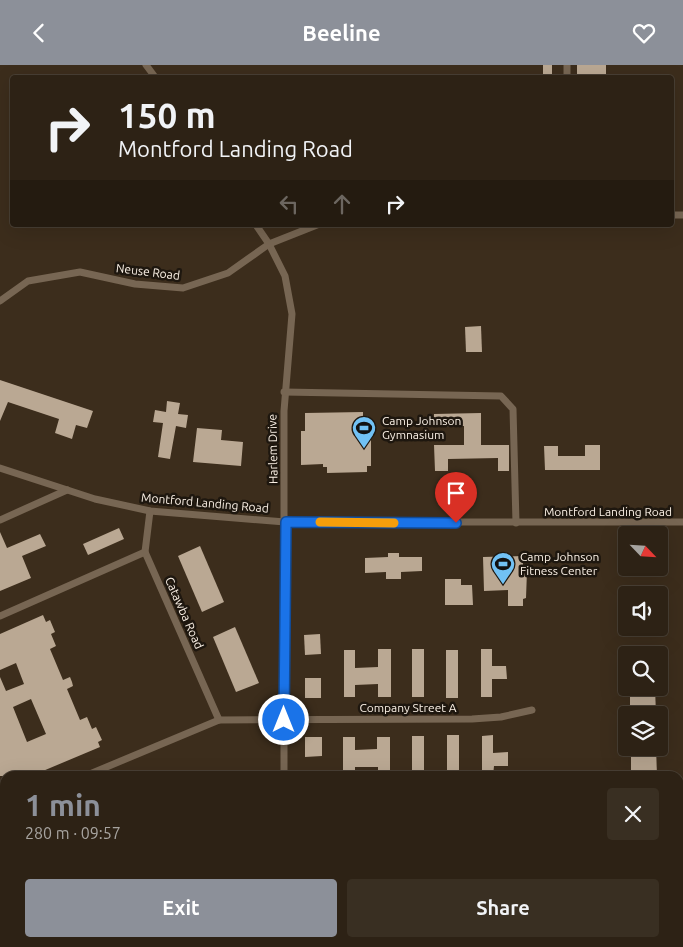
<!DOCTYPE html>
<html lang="en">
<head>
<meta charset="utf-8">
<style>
  body { margin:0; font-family:Ubuntu,sans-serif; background:#392f22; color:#f1f3f6; height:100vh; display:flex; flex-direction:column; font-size:19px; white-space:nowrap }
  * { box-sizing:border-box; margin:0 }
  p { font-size:16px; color:#a7a4a0 }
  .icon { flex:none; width:28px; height:28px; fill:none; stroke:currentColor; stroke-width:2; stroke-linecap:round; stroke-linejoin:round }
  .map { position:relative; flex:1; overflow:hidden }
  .drawer { position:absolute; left:0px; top:706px; width:684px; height:176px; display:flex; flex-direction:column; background:#2d2215; border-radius:15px 15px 0 0; box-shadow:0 5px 20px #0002,0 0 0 1px #483f34 }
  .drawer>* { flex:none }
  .banner { position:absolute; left:10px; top:10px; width:664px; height:152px; border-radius:5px; box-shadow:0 5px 20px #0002,0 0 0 1px #483f34; background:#2d2215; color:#f1f3f6; overflow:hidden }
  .needle { width:32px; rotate:115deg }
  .buttons { position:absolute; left:618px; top:461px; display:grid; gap:10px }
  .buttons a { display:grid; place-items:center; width:50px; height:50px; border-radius:5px; background:#2d2215; box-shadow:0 5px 20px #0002,0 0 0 1px #483f34; font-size:25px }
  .pin { position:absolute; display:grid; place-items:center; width:42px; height:42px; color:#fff; margin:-51px -21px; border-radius:50% 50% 50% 0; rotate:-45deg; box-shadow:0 0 5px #0007 }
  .pin .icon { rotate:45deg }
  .me { position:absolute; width:55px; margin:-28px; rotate:0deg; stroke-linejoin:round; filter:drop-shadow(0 0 4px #0008) }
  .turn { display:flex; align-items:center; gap:18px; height:105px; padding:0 25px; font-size:22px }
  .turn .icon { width:65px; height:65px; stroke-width:2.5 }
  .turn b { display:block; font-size:35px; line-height:42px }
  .lanes { display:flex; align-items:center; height:48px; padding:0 25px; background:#0003; justify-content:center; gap:25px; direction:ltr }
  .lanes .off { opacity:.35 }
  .round { display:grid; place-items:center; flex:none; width:52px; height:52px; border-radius:5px; background:#392f22 }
  .summary { display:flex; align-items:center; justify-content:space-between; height:85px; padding:0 25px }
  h1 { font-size:30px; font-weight:700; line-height:38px; color:#8c9099 }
  .button { display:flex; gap:10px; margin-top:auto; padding:10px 25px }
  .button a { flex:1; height:58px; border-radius:5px; background:#8c9099; color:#fff; font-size:20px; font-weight:700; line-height:58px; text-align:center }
  .button a+a { background:#392f22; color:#f1f3f6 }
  header { display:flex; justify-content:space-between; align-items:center; height:65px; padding:0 25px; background:#8c9099; color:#fff; font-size:22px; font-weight:700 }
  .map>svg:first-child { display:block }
  .building { fill:#baa893; fill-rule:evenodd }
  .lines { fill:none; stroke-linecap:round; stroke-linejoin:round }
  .street { stroke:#776653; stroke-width:7 }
  .route-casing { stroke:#114b97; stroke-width:12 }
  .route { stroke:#1a73e8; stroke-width:9 }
  .slow { stroke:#f59e0b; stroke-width:9 }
  .labels { text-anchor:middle; stroke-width:5; stroke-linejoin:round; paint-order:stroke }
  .street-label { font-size:12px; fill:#fbf1e6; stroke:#1e170f }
  .poi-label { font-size:12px; fill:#fbf1e6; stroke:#1e170f; text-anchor:start }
</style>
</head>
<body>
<header><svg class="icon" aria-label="back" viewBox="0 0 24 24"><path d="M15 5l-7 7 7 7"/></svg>Beeline<svg class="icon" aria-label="heart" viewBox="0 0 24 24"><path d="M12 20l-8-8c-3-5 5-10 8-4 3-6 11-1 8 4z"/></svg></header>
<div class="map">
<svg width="683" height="882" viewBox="0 0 683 882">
  <rect width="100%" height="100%" fill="#3c2d1c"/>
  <!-- building -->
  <g class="building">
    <rect x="543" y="0" width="9" height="12"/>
    <rect x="577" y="0" width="29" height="12"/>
    <polygon points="481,261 482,287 466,287 465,262"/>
    <polygon points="0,315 93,346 87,363 76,360 72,374 55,368 59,354 8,337 0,356"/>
    <polygon points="167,336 180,338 178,349 188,350 186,363 176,361 170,394 158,392 163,358 153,357 155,345 166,347"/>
    <polygon points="363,347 363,363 371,363 371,401 367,401 367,407 327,408 327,402 323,402 323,399 301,400 301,366 305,366 305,348"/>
    <polygon points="481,348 481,380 509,380 509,406 498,406 498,393 448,394 448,406 435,406 434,380 464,380 464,361 434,362 434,349"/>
    <polygon points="197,363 222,365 221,375 243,377 241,401 193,397"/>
    <polygon points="585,380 600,380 600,405 545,405 544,381 558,381 558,391 585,391"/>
    <polygon points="119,463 124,474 88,490 83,479"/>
    <polygon points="0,467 7,483 40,469 46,481 22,491 31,513 0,526"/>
    <polygon points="200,481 224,537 202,547 178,491"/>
    <polygon points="388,488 399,488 399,492 422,492 422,506 401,507 401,514 386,514 386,507 365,508 365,493 388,492"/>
    <polygon points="523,491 523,506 527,506 526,533 523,534 523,541 508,541 508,525 484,526 483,492"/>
    <polygon points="445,514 461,514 461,520 472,520 473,540 445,540"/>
    <path d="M 43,550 L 46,557 L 50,555 L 55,567 L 51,569 L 56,581 L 50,584 L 63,615 L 70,612 L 72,617 L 73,621 L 67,624 L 80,655 L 87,652 L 92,664 L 96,662 L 102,675 L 98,677 L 100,682 L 31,711 L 0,711 L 0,612 L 6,626 L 24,619 L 16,598 L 0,605 L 0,569 ZM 31,634 L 46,669 L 27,677 L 13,642 Z"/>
    <polygon points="235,562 259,618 236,627 213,572"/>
    <polygon points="320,569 321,589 305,590 304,570"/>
    <polygon points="378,584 391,584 391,632 378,632 378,619 355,620 355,632 344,632 344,585 355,585 355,603 378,602"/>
    <rect x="412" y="584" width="12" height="48"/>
    <polygon points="481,584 492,584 492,601 506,601 507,614 492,614 492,632 481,632"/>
    <rect x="446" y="585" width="12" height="48"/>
    <rect x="305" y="613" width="16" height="20"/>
    <polygon points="630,622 655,622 656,650 630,650"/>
    <rect x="447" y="670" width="12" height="41"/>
    <polygon points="493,670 493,688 508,687 508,701 494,701 493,711 482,711 482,671"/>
    <rect x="412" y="671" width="12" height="40"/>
    <polygon points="305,672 322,672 322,691 305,692"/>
    <polygon points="343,672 355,672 355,685 377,684 377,672 390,672 390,711 378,711 378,702 355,702 355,711 343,711"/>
    <polygon points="631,682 656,682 657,711 631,711"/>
  </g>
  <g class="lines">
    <!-- street -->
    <g class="street">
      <polyline points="146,0 155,12"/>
      <polyline points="567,12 567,0"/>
      <polyline points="671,150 683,150"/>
      <polyline points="256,160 269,179 285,211 292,249 284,346 284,711"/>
      <polyline points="0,236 28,216 80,207 135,219 183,223 228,208 269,179 317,160"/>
      <polyline points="284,327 501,331 513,344 516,458"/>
      <polyline points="0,403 95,434 150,446 285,457 683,457"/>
      <polyline points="150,446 145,487 219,655"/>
      <polyline points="0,455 67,425"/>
      <polyline points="0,551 145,487"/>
      <polyline points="85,711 219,655 472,654 501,652 532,645"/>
      <polyline points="0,747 5,745"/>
      <polyline points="679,869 683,869"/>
      <polyline points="62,878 63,882"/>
      <polyline points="285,878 285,882"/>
    </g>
  </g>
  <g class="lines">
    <!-- route casing -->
    <g class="route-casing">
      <polyline id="route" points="284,655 286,457 456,458"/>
    </g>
    <!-- route -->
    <use href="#route" class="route"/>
    <!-- slow -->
    <polyline class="slow" points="320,457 394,458"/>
  </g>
  <!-- icons -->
  <defs>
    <g id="stadium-pin" transform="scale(1.25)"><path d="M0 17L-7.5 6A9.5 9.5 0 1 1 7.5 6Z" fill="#71c1f4" stroke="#1e170f"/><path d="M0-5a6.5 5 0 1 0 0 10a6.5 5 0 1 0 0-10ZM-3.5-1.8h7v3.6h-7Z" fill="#111"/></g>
  </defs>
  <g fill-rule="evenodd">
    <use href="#stadium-pin" x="364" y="363"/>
    <use href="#stadium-pin" x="503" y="499"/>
  </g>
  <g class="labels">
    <!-- street labels -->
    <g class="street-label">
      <text transform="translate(148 207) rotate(7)" y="4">Neuse Road</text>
      <text transform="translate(273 384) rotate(-91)" y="4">Harlem Drive</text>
      <text transform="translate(205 438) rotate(5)" y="4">Montford Landing Road</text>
      <text x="608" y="451">Montford Landing Road</text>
      <text transform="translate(184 548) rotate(66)" y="4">Catawba Road</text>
      <text x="408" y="647">Company Street A</text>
    </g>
    <!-- poi labels -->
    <g class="poi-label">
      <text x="382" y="360">Camp Johnson<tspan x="382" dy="14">Gymnasium</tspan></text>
      <text x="520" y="496">Camp Johnson<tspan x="520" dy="14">Fitness Center</tspan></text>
    </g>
  </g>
</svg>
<div class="buttons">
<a><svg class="needle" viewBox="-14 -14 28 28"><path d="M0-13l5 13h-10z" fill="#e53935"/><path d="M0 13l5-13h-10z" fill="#a7a4a0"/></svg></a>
<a><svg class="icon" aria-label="sound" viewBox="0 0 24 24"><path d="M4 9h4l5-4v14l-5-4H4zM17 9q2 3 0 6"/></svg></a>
<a><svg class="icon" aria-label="search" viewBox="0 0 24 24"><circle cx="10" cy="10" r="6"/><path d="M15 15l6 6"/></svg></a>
<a><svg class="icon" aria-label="layers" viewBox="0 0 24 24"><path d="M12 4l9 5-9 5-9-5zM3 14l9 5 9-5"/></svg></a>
</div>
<div class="pin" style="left:456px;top:458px;background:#d93025"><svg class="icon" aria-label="arrive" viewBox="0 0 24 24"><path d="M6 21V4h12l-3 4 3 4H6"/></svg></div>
<svg class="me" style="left:284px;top:655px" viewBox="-20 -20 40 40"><circle r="17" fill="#1a73e8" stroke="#fff" stroke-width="3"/><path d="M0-11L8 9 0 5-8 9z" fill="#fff"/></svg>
<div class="banner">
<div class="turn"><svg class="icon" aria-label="right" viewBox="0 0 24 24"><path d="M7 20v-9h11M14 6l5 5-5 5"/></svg><div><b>150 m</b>Montford Landing Road</div></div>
<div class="lanes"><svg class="icon off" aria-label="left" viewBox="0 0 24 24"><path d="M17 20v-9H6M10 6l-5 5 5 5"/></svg><svg class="icon off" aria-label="ahead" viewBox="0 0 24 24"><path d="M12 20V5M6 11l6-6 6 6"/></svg><svg class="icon" aria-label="right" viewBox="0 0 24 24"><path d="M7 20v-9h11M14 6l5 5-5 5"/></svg></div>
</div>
<section class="drawer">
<div class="summary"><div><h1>1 min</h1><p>280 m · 09:57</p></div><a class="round"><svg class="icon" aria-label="close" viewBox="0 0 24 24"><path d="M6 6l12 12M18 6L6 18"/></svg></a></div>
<div class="button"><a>Exit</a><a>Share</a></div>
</section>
</div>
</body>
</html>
